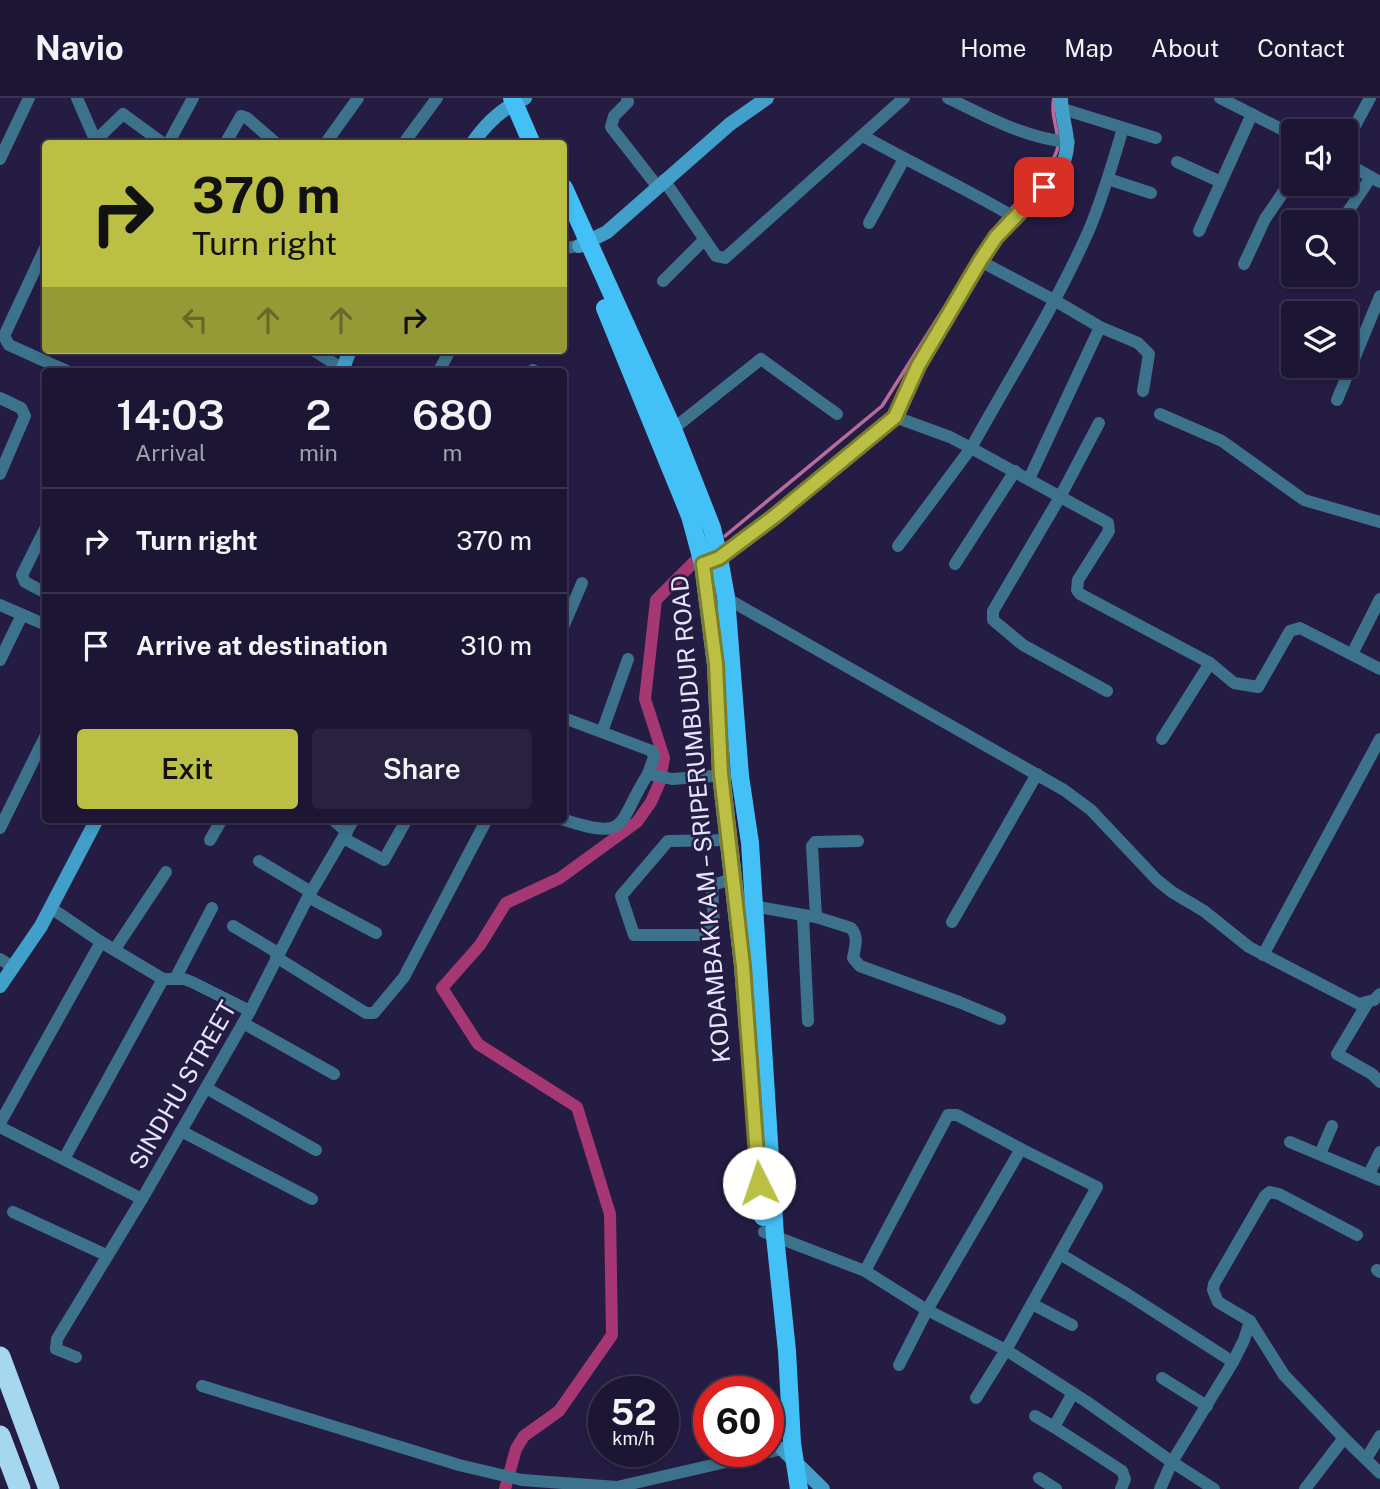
<!DOCTYPE html>
<html lang="en">
<head>
<meta charset="utf-8">
<style>
  body { margin:0; font-family:"Public Sans",sans-serif; background:#29223f; color:#f1f3f6; height:100vh; display:flex; flex-direction:column; font-size:26px; white-space:nowrap }
  * { box-sizing:border-box; margin:0 }
  p { font-size:23px; color:#a09fac }
  .icon { flex:none; width:38px; height:38px; fill:none; stroke:currentColor; stroke-width:2; stroke-linecap:round; stroke-linejoin:round }
  .map { position:relative; flex:1; overflow:hidden }
  .details { position:absolute; left:42px; top:270px; width:525px; height:455px; display:flex; flex-direction:column; background:#1c1533; border-radius:7px; box-shadow:0 4px 10px #0003,0 0 0 2px #3a344e }
  .details>* { flex:none }
  .top-card { position:absolute; left:42px; top:42px; width:525px; height:214px; border-radius:7px; box-shadow:0 4px 10px #0003,0 0 0 2px #3a344e; background:#bbc044; color:#111; overflow:hidden }
  .fabs { position:absolute; left:1281px; top:21px; display:grid; gap:14px }
  .fabs a { display:grid; place-items:center; width:77px; height:77px; border-radius:7px; background:#1c1533; box-shadow:0 4px 10px #0003,0 0 0 2px #3a344e; font-size:35px }
  .speed { position:absolute; left:588px; top:1278px; display:flex; gap:14px; font-size:35px; font-weight:700; text-align:center }
  .speed>* { display:grid; place-content:center; width:91px; height:91px; border-radius:50%; background:#1c1533; box-shadow:0 4px 10px #0003,0 0 0 2px #3a344e; line-height:1 }
  .speed small { font-size:18px; font-weight:400 }
  .speed .limit { border:10px solid #d22; background:#fff; color:#111 }
  .pin { position:absolute; display:grid; place-items:center; width:60px; height:60px; color:#fff; margin:-30px; border-radius:14px; box-shadow:0 4px 10px #0006 }
  .me { position:absolute; width:77px; margin:-38px; rotate:356deg; stroke-linejoin:round; filter:drop-shadow(0 0 5px #0008) }
  .turn { display:flex; align-items:center; gap:24px; height:147px; padding:0 35px; font-size:32px }
  .turn .icon { width:91px; height:91px; stroke-width:2.5 }
  .turn b { display:block; font-size:49px; line-height:60px }
  .lanes { display:flex; align-items:center; height:66px; padding:0 35px; background:#0003; justify-content:center; gap:35px; direction:ltr }
  .lanes .off { opacity:.35 }
  .eta { display:flex; justify-content:space-evenly; align-items:center; height:119px; text-align:center }
  .eta b { font-size:42px; font-weight:600; line-height:49px }
  .primary-button { display:flex; gap:14px; margin-top:auto; padding:14px 35px }
  .primary-button a { flex:1; height:80px; border-radius:7px; background:#bbc044; color:#111; font-size:28px; font-weight:600; line-height:80px; text-align:center }
  .primary-button a+a { background:#29223f; color:#f1f3f6 }
  ul { padding:0; list-style:none }
  li { display:flex; align-items:center; gap:21px; height:105px; padding:0 35px; border-top:2px solid #3a344e }
  li div { flex:1 }
  li b { display:block; font-size:26px }
  li em { font-style:normal }
  header { display:flex; align-items:center; gap:42px; box-sizing:border-box; height:98px; padding:0 35px; background:#1c1533; border-bottom:2px solid #3a344e }
  header strong { font-size:33px }
  nav { display:flex; gap:38px; margin-inline-start:auto; font-size:24px }
  .map>svg:first-child { display:block }
  .lines { fill:none; stroke-linecap:round; stroke-linejoin:round }
  .stream { stroke:#b96b9b; stroke-width:3.5 }
  .canal { stroke:#a53772; stroke-width:12 }
  .street { stroke:#3d728c; stroke-width:12 }
  .secondary { stroke:#429fc9; stroke-width:14 }
  .primary { stroke:#43c1f7; stroke-width:18 }
  .highway { stroke:#a6d7f1; stroke-width:21 }
  .route-casing { stroke:#7a7d2c; stroke-width:18 }
  .route { stroke:#bbc044; stroke-width:12 }
  .labels { text-anchor:middle; stroke-width:5; stroke-linejoin:round; paint-order:stroke }
  .street-label { font-size:24px; fill:#e8e5fb; stroke:#251c44 }
</style>
</head>
<body>
<header>
<strong>Navio</strong>
<nav><a>Home</a><a>Map</a><a>About</a><a>Contact</a></nav>
</header>
<div class="map">
<svg width="1380" height="1391" viewBox="0 0 1380 1391">
  <rect width="100%" height="100%" fill="#251c44"/>
  <g class="lines">
    <!-- stream -->
    <g class="stream">
      <path d="M 996,130 C 1009,109 1056,70 1058,48 C 1059,32 1050,17 1054,0"/>
      <polyline points="725,438 882,308 944,210"/>
    </g>
    <!-- canal -->
    <polyline class="canal" points="505,1391 516,1351 524,1338 559,1313 612,1237 610,1116 577,1009 478,946 442,890 480,847 506,805 560,780 637,724 651,704 659,686 664,660 645,601 656,502 698,460"/>
    <!-- street -->
    <g class="street">
      <polyline points="77,0 97,46"/>
      <polyline points="627,0 628,4 614,18 611,29 657,88"/>
      <path d="M 948,0 C 986,18 1026,41 1069,44"/>
      <polyline points="1220,0 1293,37"/>
      <polyline points="1063,11 1156,40"/>
      <path d="M 1123,30 C 1113,64 1103,99 1089,132 C 1056,207 1011,278 971,350 L 1108,425 L 1109,433 L 1078,482 L 1077,492 L 1080,496 L 1210,565 L 1162,641"/>
      <polyline points="1350,37 1370,0"/>
      <path d="M 863,38 C 913,66 965,90 1014,119"/>
      <polyline points="92,46 123,16 164,46"/>
      <polyline points="168,46 193,0"/>
      <polyline points="225,46 241,18 247,20 277,46"/>
      <polyline points="325,46 358,0"/>
      <polyline points="403,46 437,0"/>
      <polyline points="0,61 29,0"/>
      <polyline points="1177,64 1221,84"/>
      <polyline points="1346,65 1380,84"/>
      <polyline points="1108,81 1151,95"/>
      <polyline points="664,82 716,158 725,160 904,0"/>
      <polyline points="1341,124 1371,79"/>
      <polyline points="869,125 904,61"/>
      <polyline points="1199,133 1252,16"/>
      <polyline points="46,148 4,238 9,247 67,273"/>
      <polyline points="564,150 579,148"/>
      <polyline points="980,163 1054,202 1100,229 1138,245 1149,256 1143,293"/>
      <polyline points="1244,166 1265,121 1293,80"/>
      <polyline points="1303,182 1307,177"/>
      <polyline points="663,183 704,142"/>
      <polyline points="313,252 343,271"/>
      <polyline points="439,273 450,252"/>
      <polyline points="532,273 533,272"/>
      <polyline points="0,300 21,310 25,318 0,376"/>
      <polyline points="1337,302 1380,198"/>
      <polyline points="1160,316 1222,343 1304,402 1380,424"/>
      <polyline points="895,319 950,339 971,350 898,448"/>
      <polyline points="1099,325 1060,399 993,513 993,522 1023,547 1107,593"/>
      <polyline points="673,331 761,261 837,316"/>
      <polyline points="1029,381 1100,229"/>
      <polyline points="46,429 22,477 25,484 46,495"/>
      <polyline points="955,466 1015,373"/>
      <polyline points="726,500 1064,692 1091,712 1157,782 1172,794 1204,813 1249,849 1359,906 1374,902 1380,896"/>
      <polyline points="0,507 46,527"/>
      <polyline points="564,527 582,485"/>
      <polyline points="1352,556 1380,501"/>
      <polyline points="0,562 22,517"/>
      <polyline points="1210,565 1234,585 1258,589 1290,533 1300,530 1380,571"/>
      <polyline points="564,620 652,653 654,659 648,676"/>
      <polyline points="602,634 628,561"/>
      <polyline points="332,721 347,734"/>
      <path d="M 562,721 C 631,744 616,726 648,676 L 672,681 L 727,677"/>
      <polyline points="0,730 46,637"/>
      <polyline points="343,740 384,762 407,721"/>
      <polyline points="210,742 222,721"/>
      <polyline points="730,742 668,743 621,798 634,837 701,837 714,830 712,787 733,781"/>
      <polyline points="259,763 311,794"/>
      <polyline points="308,799 376,835"/>
      <polyline points="748,807 803,817"/>
      <polyline points="51,810 101,844 163,881 184,881 192,884 250,913"/>
      <path d="M 816,819 L 851,830 C 859,839 855,849 853,860 L 860,868 L 959,904 L 1000,921"/>
      <polyline points="952,824 1037,676"/>
      <polyline points="233,828 278,855"/>
      <polyline points="115,851 166,774"/>
      <polyline points="1263,857 1380,641"/>
      <polyline points="276,859 366,915 374,915 404,879 487,721"/>
      <polyline points="0,861 13,869"/>
      <polyline points="175,881 212,810"/>
      <polyline points="1368,904 1337,956 1372,976 1380,984"/>
      <polyline points="808,923 803,817 816,819 812,748 815,744 858,743"/>
      <polyline points="243,925 334,976"/>
      <polyline points="206,990 316,1052"/>
      <polyline points="0,1025 101,844"/>
      <polyline points="0,1029 142,1101"/>
      <polyline points="181,1033 312,1101"/>
      <polyline points="1290,1044 1380,1082"/>
      <polyline points="1320,1056 1332,1028"/>
      <polyline points="64,1061 163,881"/>
      <polyline points="1369,1076 1380,1054"/>
      <polyline points="13,1114 106,1157"/>
      <polyline points="764,1134 865,1173 927,1212 1006,1252 1087,1304 1172,1364 1214,1391"/>
      <polyline points="1060,1156 1127,1196 1233,1264 1172,1364 1160,1391"/>
      <polyline points="1377,1172 1380,1174"/>
      <polyline points="865,1173 948,1017 957,1017 1021,1051 927,1212 899,1267"/>
      <polyline points="1032,1206 1072,1227"/>
      <polyline points="76,1259 56,1251 57,1241 142,1101 250,913 308,799 354,721"/>
      <polyline points="1233,1264 1244,1242 1250,1223"/>
      <polyline points="1162,1280 1207,1308"/>
      <polyline points="202,1288 459,1367 522,1382 617,1389 782,1351"/>
      <polyline points="1073,1295 1054,1329 1122,1373 1125,1381 1121,1391"/>
      <polyline points="976,1300 1006,1252 1097,1089 1021,1051"/>
      <polyline points="1035,1318 1054,1329"/>
      <polyline points="1344,1340 1284,1277 1250,1223 1218,1204 1213,1192 1214,1186 1265,1098 1270,1094 1279,1096 1357,1137"/>
      <polyline points="1366,1361 1380,1338"/>
      <polyline points="1039,1380 1056,1391"/>
      <polyline points="1305,1391 1344,1340 1380,1375"/>
    </g>
    <!-- secondary -->
    <g class="secondary">
      <path d="M 472,46 C 486,25 502,10 525,0"/>
      <polyline points="579,148 607,134 730,26 767,0"/>
      <polyline points="342,273 350,252"/>
      <path d="M 710,463 L 719,460 L 775,418 L 895,319 L 918,269 L 980,163 L 996,139 L 1059,73 C 1076,44 1061,29 1061,0"/>
      <polyline points="0,888 41,828 97,721"/>
      <polyline points="782,1351 823,1391"/>
    </g>
    <!-- primary -->
    <g class="primary">
      <polyline points="512,0 532,46"/>
      <polyline points="564,90 673,331 712,430 719,460 726,499 740,678 750,745 775,1138 787,1253 792,1345 799,1391"/>
      <polyline points="605,210 690,418 703,466 716,567 721,676 743,868 763,1119"/>
    </g>
    <!-- highway -->
    <g class="highway">
      <polyline points="0,1259 49,1391"/>
      <polyline points="0,1338 20,1391"/>
    </g>
  </g>
  <g class="lines">
    <!-- route casing -->
    <g class="route-casing">
      <polyline id="route" points="759,1085 743,868 721,676 716,566 703,466 719,460 775,418 895,319 918,268 980,163 996,139 1044,89"/>
    </g>
    <!-- route -->
    <use href="#route" class="route"/>
  </g>
  <g class="labels">
    <!-- street labels -->
    <g class="street-label">
      <text transform="translate(701 721) rotate(-95)" y="8">KODAMBAKKAM – SRIPERUMBUDUR ROAD</text>
      <text transform="translate(183 987) rotate(-60)" y="8">SINDHU STREET</text>
    </g>
  </g>
</svg>
<div class="fabs">
<a><svg class="icon" aria-label="sound" viewBox="0 0 24 24"><path d="M4 9h4l5-4v14l-5-4H4zM17 9q2 3 0 6"/></svg></a>
<a><svg class="icon" aria-label="search" viewBox="0 0 24 24"><circle cx="10" cy="10" r="6"/><path d="M15 15l6 6"/></svg></a>
<a><svg class="icon" aria-label="layers" viewBox="0 0 24 24"><path d="M12 4l9 5-9 5-9-5zM3 14l9 5 9-5"/></svg></a>
</div>
<div class="speed"><div>52<small>km/h</small></div><div class="limit">60</div></div>
<div class="pin" style="left:1044px;top:89px;background:#d93025"><svg class="icon" aria-label="arrive" viewBox="0 0 24 24"><path d="M6 21V4h12l-3 4 3 4H6"/></svg></div>
<svg class="me" style="left:759px;top:1085px" viewBox="-20 -20 40 40"><circle r="19" fill="#fff"/><path d="M0-13L10 11 0 6-10 11z" fill="#bbc044"/></svg>
<div class="top-card">
<div class="turn"><svg class="icon" aria-label="right" viewBox="0 0 24 24"><path d="M7 20v-9h11M14 6l5 5-5 5"/></svg><div><b>370 m</b>Turn right</div></div>
<div class="lanes"><svg class="icon off" aria-label="left" viewBox="0 0 24 24"><path d="M17 20v-9H6M10 6l-5 5 5 5"/></svg><svg class="icon off" aria-label="ahead" viewBox="0 0 24 24"><path d="M12 20V5M6 11l6-6 6 6"/></svg><svg class="icon off" aria-label="ahead" viewBox="0 0 24 24"><path d="M12 20V5M6 11l6-6 6 6"/></svg><svg class="icon" aria-label="right" viewBox="0 0 24 24"><path d="M7 20v-9h11M14 6l5 5-5 5"/></svg></div>
</div>
<section class="details">
<div class="eta">
<div><b>14:03</b><p>Arrival</p></div>
<div><b>2</b><p>min</p></div>
<div><b>680</b><p>m</p></div>
</div>
<ul>
<li><svg class="icon" aria-label="right" viewBox="0 0 24 24"><path d="M7 20v-9h11M14 6l5 5-5 5"/></svg><div><b>Turn right</b></div><em>370 m</em></li>
<li><svg class="icon" aria-label="arrive" viewBox="0 0 24 24"><path d="M6 21V4h12l-3 4 3 4H6"/></svg><div><b>Arrive at destination</b></div><em>310 m</em></li>
</ul>
<div class="primary-button"><a>Exit</a><a>Share</a></div>
</section>
</div>
</body>
</html>
